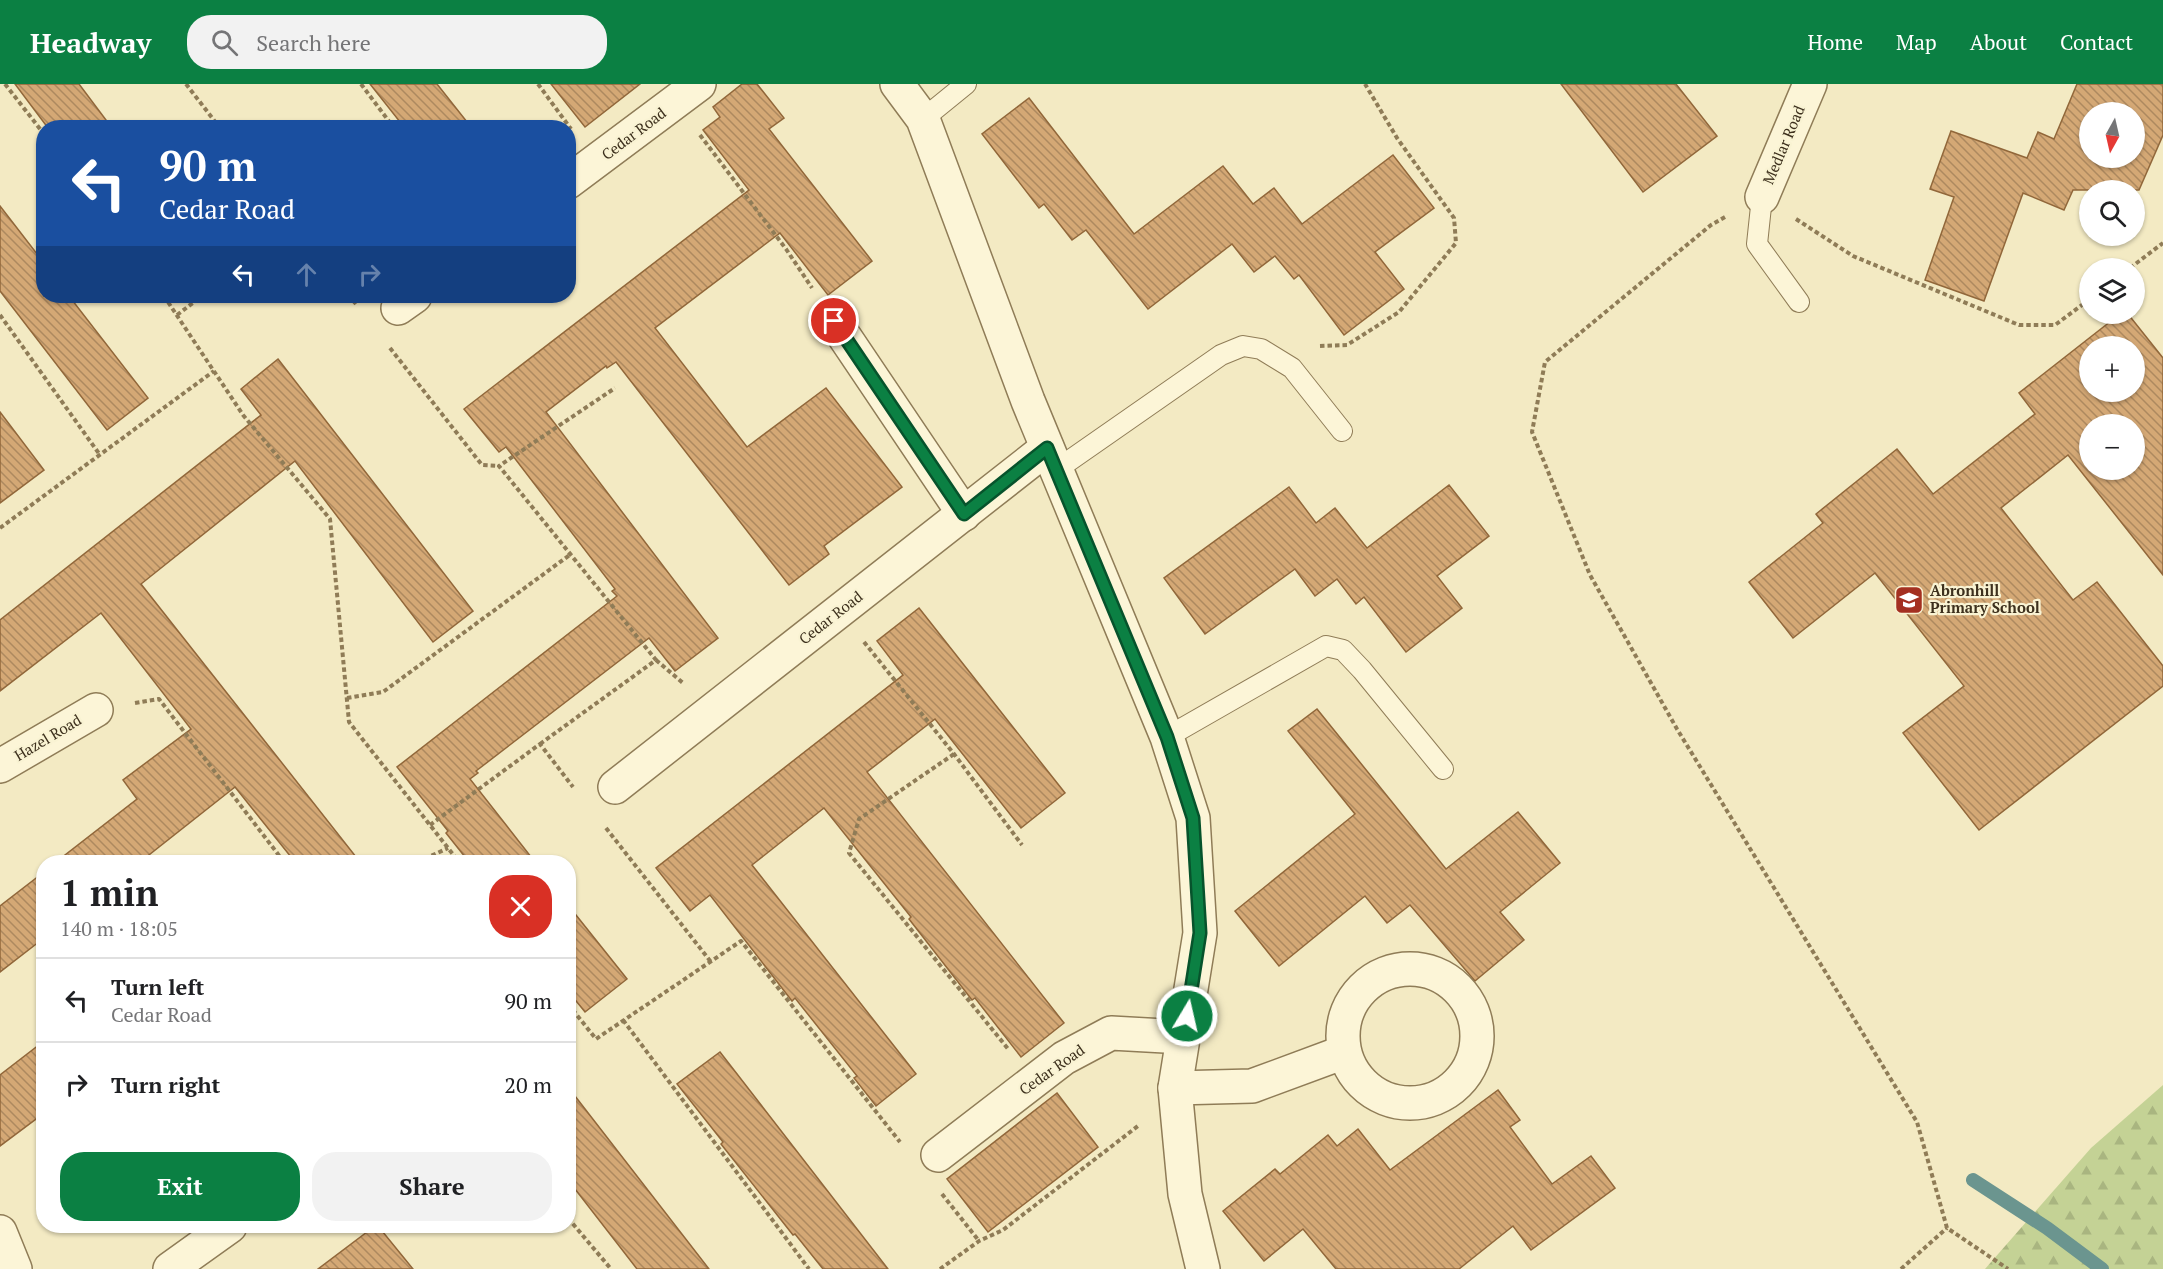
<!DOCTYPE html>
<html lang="en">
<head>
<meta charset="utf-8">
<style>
  body { margin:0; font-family:"PT Serif",serif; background:#f2f2f2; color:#202124; height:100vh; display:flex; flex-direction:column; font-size:22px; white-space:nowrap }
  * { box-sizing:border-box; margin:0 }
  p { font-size:20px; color:#757577 }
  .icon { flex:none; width:33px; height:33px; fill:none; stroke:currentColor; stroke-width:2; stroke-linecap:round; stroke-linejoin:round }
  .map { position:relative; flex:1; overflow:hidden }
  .panel { position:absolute; left:36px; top:771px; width:540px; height:378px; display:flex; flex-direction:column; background:#fff; border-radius:24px; box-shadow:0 2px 4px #0004 }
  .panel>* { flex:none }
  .banner { position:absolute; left:36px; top:36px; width:540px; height:183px; border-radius:24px; box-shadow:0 2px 4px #0004; background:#1a4fa0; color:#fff; overflow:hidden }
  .needle { width:39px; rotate:188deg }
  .tools { position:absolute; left:2079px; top:18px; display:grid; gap:12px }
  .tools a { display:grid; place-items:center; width:66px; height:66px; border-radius:50%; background:#fff; box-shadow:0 2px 4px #0004; font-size:30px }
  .pin { position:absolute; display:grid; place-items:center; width:51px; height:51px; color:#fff; margin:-26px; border:3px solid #fff; border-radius:50%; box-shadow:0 2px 6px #0007 }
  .me { position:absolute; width:66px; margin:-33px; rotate:9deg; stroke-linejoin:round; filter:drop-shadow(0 0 4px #0008) }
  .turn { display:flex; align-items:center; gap:21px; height:126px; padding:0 24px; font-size:27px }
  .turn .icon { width:78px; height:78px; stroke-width:2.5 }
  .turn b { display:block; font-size:42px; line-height:51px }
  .lanes { display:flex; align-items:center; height:57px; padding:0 24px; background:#0003; justify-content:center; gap:30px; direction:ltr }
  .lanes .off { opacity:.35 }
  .round { display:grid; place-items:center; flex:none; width:63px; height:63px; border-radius:24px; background:#f2f2f2 }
  .head { display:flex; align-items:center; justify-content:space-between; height:102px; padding:0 24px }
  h1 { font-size:36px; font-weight:700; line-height:45px }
  .cta { display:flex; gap:12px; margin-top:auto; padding:12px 24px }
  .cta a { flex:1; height:69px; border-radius:24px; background:#0b8043; color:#fff; font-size:24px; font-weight:700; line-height:69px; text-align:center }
  .cta a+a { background:#f2f2f2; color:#202124 }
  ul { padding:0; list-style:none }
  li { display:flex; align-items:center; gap:18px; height:84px; padding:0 24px; border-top:2px solid #e0e0e0 }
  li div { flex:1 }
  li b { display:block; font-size:22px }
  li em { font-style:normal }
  header { display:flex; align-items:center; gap:36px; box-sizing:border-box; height:84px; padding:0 30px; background:#0b8043; color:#fff }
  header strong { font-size:28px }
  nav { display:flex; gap:33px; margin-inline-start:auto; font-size:21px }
  .search { width:420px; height:54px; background:#f2f2f2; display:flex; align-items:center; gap:15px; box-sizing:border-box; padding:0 21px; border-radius:24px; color:#757577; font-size:22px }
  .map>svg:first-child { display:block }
  .forest { fill:url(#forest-firs) }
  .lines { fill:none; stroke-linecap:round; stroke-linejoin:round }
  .stream { stroke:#6b958f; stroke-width:14 }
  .building { fill:url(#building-back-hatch); stroke:#91673a; stroke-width:1.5; fill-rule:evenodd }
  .lane-casing { stroke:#8f7c57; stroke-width:22 }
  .street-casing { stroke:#8f7c57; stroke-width:36 }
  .path { stroke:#8f7c57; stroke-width:4; stroke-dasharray:4.5 3; stroke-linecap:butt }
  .lane { stroke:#fcf5d7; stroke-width:20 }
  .street { stroke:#fcf5d7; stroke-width:33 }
  .route-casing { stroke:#07532c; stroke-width:15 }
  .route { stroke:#0b8043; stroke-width:10 }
  .labels { text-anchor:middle; stroke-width:4.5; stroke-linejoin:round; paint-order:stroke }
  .street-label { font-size:15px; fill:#3d301d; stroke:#f9f3d3 }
  .poi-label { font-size:15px; font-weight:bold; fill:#3d301d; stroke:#f9f3d3; text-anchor:start }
</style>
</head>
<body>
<header>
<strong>Headway</strong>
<div class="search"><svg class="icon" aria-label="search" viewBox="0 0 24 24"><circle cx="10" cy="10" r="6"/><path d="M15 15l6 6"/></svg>Search here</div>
<nav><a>Home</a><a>Map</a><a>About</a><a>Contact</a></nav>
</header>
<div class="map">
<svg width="2163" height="1185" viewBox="0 0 2163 1185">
  <defs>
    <pattern id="forest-firs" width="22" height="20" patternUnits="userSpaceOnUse" patternTransform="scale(1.5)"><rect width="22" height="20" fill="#c4d295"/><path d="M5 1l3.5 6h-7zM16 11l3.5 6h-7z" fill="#a9b580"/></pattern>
    <pattern id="building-back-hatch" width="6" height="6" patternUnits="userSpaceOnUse" patternTransform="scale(1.5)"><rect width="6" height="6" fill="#d4a875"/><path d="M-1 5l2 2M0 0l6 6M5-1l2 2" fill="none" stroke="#ad895f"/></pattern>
  </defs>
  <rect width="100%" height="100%" fill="#f3eac3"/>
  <!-- forest -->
  <polygon class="forest" points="2163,1001 2163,1185 1985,1185 2091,1064"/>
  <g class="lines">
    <!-- stream -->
    <polyline class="stream" points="1973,1096 2047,1144 2102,1185"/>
  </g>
  <!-- building -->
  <g class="building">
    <polygon points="15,0 79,0 112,44 48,44"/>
    <polygon points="370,0 437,0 471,43 404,43"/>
    <polygon points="551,0 640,0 585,43"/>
    <polygon points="742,0 757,0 784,34 769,45 872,177 828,211 780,149 655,244 747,363 826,304 902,403 824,462 829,470 789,501 616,278 607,284 606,282 546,328 718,554 675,587 649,554 476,687 478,689 470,695 535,778 469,778 446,749 448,747 397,683 617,512 612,507 615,505 506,363 499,368 464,325 749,106 703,46 720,33 713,23"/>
    <polygon points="1561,0 1676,0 1717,52 1643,108"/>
    <path d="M 2077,0 L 2163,0 L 2163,51 L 2139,106 L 2073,106 L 2064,126 L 2023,109 L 1984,217 L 1925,196 L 1954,113 L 1930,105 L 1951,47 L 2027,74 L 2038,48 L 2054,55 ZM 2090,28 L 2134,28 L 2134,74 L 2090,74 Z"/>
    <polygon points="1029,14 1134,150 1223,82 1253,120 1274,104 1302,140 1393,71 1434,124 1375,168 1404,205 1344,251 1299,191 1294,195 1275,172 1254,188 1232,160 1148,225 1086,146 1072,156 1044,120 1039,124 982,50"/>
    <polygon points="0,122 44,179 44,212 69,212 148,314 107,346 0,207"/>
    <path d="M 2120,230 L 2128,230 L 2163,274 L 2163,491 L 2068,371 L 2001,424 L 2073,516 L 2097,498 L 2163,582 L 2163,602 L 1979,746 L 1903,649 L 1964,602 L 1875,489 L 1793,554 L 1749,498 L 1823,439 L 1816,430 L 1897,365 L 1933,410 L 2035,330 L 2019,309 ZM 2090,262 L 2134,262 L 2134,308 L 2090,308 ZM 2090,340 L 2134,340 L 2134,386 L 2090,386 Z"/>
    <polygon points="278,275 473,527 433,558 295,377 141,500 360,778 295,778 235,703 140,778 56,778 137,715 123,696 191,645 101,529 0,607 0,536 261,331 241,305"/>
    <polygon points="0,328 44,386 0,419"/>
    <polygon points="1449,401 1489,452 1437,492 1462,524 1406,568 1364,513 1356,520 1337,495 1315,512 1295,485 1205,550 1164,494 1289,403 1316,439 1335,424 1367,464"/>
    <polygon points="919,524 1065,709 1021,744 935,635 867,688 1064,939 1021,973 975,914 972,916 909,835 911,833 824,724 752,781 916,990 876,1022 854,994 857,992 795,914 792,917 710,811 690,827 656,784 903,591 877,557"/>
    <polygon points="1317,625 1446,785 1518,728 1560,779 1500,828 1524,856 1475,897 1410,821 1387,839 1365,812 1279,882 1235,827 1355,730 1288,647"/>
    <polygon points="44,788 44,854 0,888 0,822"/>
    <polygon points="568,821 627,895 585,928 568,907"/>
    <polygon points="44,957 44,1029 0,1062 0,991"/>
    <polygon points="720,968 888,1185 823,1185 795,1150 793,1151 721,1060 723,1058 677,1000"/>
    <polygon points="568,1003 709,1185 637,1185 568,1096"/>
    <polygon points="1498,1006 1520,1036 1510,1043 1552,1100 1591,1072 1615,1104 1531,1166 1513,1142 1459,1185 1336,1185 1303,1145 1264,1177 1223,1127 1275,1085 1280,1090 1328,1051 1337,1062 1358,1045 1390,1086"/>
    <polygon points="1057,1009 1098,1063 988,1148 947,1095"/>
    <polygon points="375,1142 378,1142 413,1185 318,1185"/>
  </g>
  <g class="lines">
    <!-- lane casing -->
    <g class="lane-casing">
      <g id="lane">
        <polyline points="923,35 966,0"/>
        <polyline points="1762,113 1757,160 1799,218"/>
        <polyline points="1056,386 1221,271 1243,262 1261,265 1292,284 1342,347"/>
        <polyline points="1167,653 1326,562 1343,566 1362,586 1443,685"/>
      </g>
    </g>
    <!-- street casing -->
    <g class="street-casing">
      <g id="street">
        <polyline points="897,0 923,35 1028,317 1167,653 1193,734 1200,849 1175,1004 1185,1110 1203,1185"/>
        <polyline points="568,98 699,0"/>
        <polyline points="1762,113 1810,0"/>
        <polyline points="398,224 415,212"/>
        <polyline points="834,237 964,430"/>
        <polyline points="0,682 96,626"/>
        <polyline points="615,703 1047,364"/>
        <circle cx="1410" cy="952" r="67"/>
        <polyline points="1175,1004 1252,1002 1344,968"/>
        <polyline points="938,1071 1064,974 1111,949 1183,953"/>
        <polyline points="0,1148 15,1185"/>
        <polyline points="170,1185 230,1142"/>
      </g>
    </g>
    <!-- path -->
    <g class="path">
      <polyline points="5,0 44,50"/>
      <polyline points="186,0 220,44"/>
      <polyline points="361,0 394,44"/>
      <polyline points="538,0 571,45"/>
      <polyline points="700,51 786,165 812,204"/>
      <polyline points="1725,133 1711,141 1545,278 1532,348 1590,491 1677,645 1917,1038 1947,1144 2008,1185"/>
      <polyline points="1796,135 1853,172 2019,241 2055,241 2090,215"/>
      <polyline points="2130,184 2163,159"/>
      <polyline points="164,212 243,331 330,435 349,638 459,778"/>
      <polyline points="349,212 356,220"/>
      <polyline points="0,231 100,371"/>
      <polyline points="177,231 202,212"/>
      <polyline points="1320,262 1347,261 1399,228 1456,159 1454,134 1397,54 1365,0"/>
      <polyline points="390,264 482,381 499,382"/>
      <polyline points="0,444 214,287"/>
      <polyline points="864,558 954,670 1022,761"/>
      <polyline points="656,576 683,599"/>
      <polyline points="347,614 383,608 571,470"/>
      <polyline points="135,619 159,615 284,778"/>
      <polyline points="540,660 656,576 499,382 615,304"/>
      <polyline points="954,670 859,735 849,769 1009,966"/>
      <polyline points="430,741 540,660 573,703"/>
      <polyline points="606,744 711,878"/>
      <polyline points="418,778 448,764"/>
      <polyline points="568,920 596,955 741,857 900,1058"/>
      <polyline points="623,936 809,1185"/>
      <polyline points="942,1110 979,1157"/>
      <polyline points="568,1134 611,1185"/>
      <polyline points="940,1185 979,1157 1003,1146 1138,1042"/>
      <polyline points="1901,1185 1947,1144"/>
    </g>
    <!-- lane -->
    <use href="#lane" class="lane"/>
    <!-- street -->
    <use href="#street" class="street"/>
  </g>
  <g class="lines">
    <!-- route casing -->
    <g class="route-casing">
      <polyline id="route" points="834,237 964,430 1047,364 1167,653 1193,734 1200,849 1187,932"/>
    </g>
    <!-- route -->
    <use href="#route" class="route"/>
  </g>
  <!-- icons -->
  <defs>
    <g id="school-square" transform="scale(1.5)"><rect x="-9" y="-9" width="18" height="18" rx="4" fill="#a43021" stroke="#f9f3d3"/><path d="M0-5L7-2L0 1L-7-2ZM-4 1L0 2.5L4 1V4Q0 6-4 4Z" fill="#fff"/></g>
  </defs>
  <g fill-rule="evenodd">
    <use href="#school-square" x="1909" y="516"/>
  </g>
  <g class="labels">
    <!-- street labels -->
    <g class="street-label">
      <text transform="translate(634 50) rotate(-37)" y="5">Cedar Road</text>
      <text transform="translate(1784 61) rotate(-67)" y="5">Medlar Road</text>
      <text transform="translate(831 534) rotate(-38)" y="5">Cedar Road</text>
      <text transform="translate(48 654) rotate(-31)" y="5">Hazel Road</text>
      <text transform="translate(1052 986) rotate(-35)" y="5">Cedar Road</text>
    </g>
    <!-- poi labels -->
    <g class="poi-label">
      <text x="1930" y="512">Abronhill<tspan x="1930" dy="17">Primary School</tspan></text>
    </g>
  </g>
</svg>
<div class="tools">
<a><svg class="needle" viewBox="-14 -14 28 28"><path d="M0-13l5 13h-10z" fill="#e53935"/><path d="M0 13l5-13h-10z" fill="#757577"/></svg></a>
<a><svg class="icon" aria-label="search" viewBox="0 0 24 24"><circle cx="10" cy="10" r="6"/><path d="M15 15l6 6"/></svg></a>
<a><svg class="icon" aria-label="layers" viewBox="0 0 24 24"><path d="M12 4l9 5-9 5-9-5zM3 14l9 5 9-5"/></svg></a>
<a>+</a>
<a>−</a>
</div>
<div class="pin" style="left:834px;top:237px;background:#d93025"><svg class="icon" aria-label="arrive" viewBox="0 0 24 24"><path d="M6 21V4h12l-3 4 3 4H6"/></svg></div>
<svg class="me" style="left:1187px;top:932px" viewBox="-20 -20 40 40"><circle r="17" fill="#0b8043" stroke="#fff" stroke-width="3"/><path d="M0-11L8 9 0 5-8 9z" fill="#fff"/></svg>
<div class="banner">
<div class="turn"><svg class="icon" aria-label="left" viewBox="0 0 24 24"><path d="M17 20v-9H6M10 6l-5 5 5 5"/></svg><div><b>90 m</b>Cedar Road</div></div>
<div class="lanes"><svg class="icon" aria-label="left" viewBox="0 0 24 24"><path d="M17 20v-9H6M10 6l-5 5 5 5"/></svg><svg class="icon off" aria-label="ahead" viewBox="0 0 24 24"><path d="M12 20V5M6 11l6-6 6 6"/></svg><svg class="icon off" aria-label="right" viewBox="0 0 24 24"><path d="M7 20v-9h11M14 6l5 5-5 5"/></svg></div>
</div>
<section class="panel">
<div class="head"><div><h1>1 min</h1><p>140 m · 18:05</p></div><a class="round" style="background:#d93025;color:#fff"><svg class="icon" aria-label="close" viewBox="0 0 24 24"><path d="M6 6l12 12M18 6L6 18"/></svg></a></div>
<ul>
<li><svg class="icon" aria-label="left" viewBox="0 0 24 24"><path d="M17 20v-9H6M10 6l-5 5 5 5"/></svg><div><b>Turn left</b><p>Cedar Road</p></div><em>90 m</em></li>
<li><svg class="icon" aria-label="right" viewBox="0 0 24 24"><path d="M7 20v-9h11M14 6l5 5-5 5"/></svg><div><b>Turn right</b></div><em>20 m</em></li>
</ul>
<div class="cta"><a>Exit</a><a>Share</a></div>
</section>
</div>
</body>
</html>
